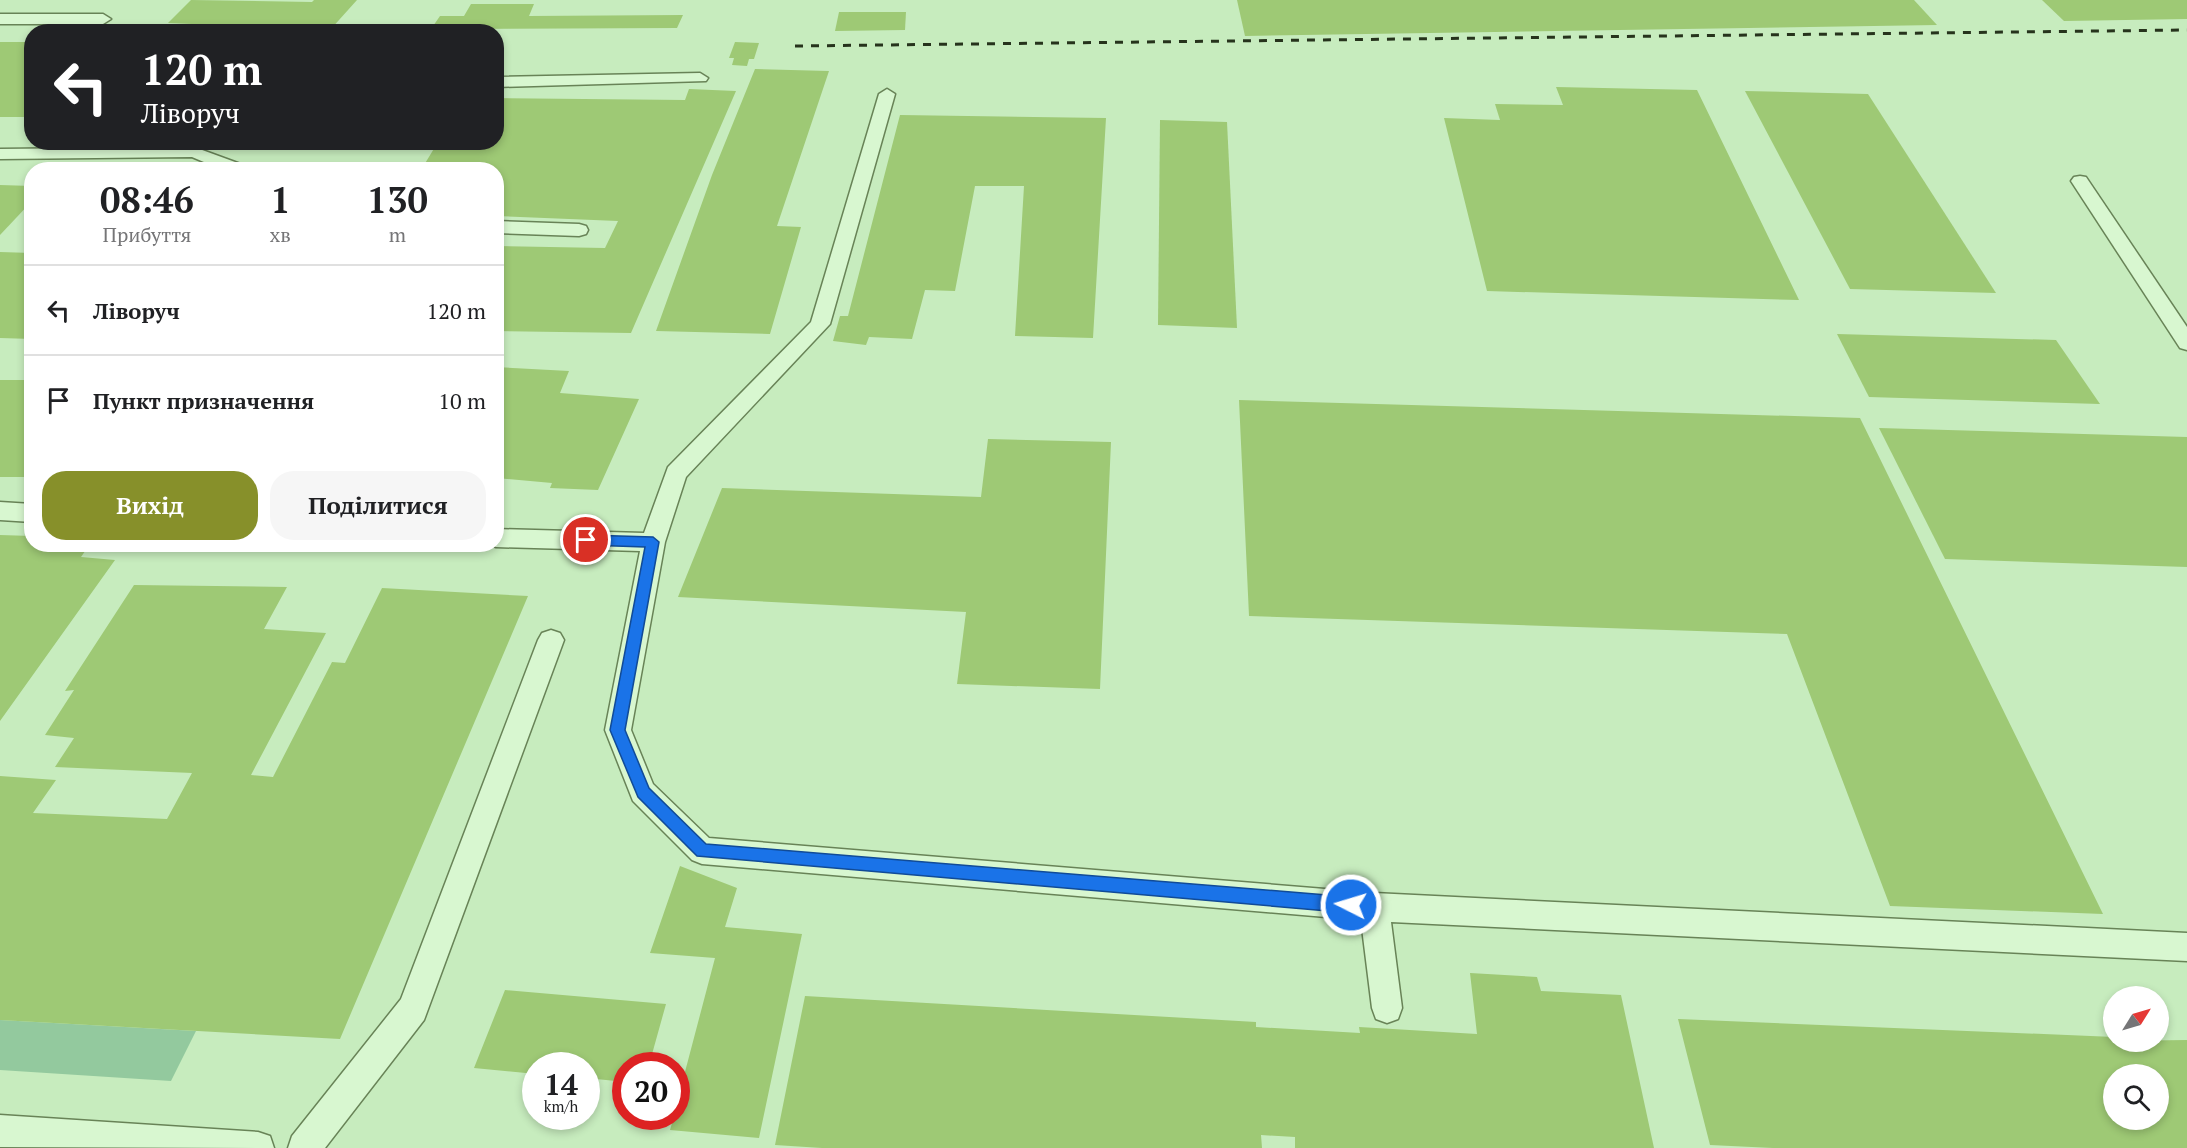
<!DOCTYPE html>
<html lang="uk">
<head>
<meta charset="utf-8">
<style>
  body { margin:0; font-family:"PT Serif",serif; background:#f6f6f6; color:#202124; height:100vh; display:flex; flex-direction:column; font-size:22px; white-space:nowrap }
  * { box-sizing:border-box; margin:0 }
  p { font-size:20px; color:#757577 }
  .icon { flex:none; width:33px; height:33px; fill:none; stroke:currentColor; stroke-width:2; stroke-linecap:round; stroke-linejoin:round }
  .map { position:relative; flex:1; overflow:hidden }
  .side { position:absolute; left:24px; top:162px; width:480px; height:390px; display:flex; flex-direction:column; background:#fff; border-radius:24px; box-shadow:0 3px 9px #0003 }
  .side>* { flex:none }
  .hud { position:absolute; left:24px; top:24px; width:480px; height:126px; border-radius:24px; box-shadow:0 3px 9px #0003; background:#202124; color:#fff; overflow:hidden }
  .needle { width:39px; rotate:53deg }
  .fabs { position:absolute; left:2103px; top:986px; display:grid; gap:12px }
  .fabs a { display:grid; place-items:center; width:66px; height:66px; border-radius:50%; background:#fff; box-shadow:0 3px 9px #0003; font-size:30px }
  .speed { position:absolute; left:522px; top:1052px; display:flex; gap:12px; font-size:30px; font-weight:700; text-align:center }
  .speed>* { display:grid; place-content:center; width:78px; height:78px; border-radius:50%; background:#fff; box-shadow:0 3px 9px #0003; line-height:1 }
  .speed small { font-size:15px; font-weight:400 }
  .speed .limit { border:9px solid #d22; background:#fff; color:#111 }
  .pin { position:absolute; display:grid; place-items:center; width:51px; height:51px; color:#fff; margin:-26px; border:3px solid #fff; border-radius:50%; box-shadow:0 2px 6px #0007 }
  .me { position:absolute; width:66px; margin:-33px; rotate:275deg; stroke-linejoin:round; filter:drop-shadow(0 0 4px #0008) }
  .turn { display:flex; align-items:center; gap:21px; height:126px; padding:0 18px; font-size:27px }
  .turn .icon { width:78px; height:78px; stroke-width:2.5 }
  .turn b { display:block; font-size:42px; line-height:51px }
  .eta { display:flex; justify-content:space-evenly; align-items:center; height:102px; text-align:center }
  .eta b { font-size:36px; font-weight:600; line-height:42px }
  .primary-button { display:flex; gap:12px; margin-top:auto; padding:12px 18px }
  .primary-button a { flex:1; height:69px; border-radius:24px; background:#87902a; color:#fff; font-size:24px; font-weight:600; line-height:69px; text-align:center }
  .primary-button a+a { background:#f6f6f6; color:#202124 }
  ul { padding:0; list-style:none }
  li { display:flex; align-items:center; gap:18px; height:90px; padding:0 18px; border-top:2px solid #e0e0e0 }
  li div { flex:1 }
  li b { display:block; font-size:22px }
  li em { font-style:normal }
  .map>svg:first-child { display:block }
  .green { fill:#93c99e }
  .building { fill:#9ec975; fill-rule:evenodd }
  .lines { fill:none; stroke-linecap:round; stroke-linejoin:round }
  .lane-casing { stroke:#688357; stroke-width:3 }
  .lane { fill:#d8f7d0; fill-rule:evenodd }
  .rail { stroke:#26331c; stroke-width:3; stroke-dasharray:8 8; stroke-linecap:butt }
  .route { fill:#1a73e8; stroke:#114b97; stroke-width:1.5 }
</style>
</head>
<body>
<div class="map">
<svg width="2187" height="1148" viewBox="0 0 2187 1148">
  <rect width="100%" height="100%" fill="#c7ecbe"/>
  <!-- green -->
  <polygon class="green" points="0,1020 196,1031 171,1081 0,1070"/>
  <!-- building -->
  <g class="building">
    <polygon points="191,0 312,2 314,0 357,0 330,30 326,32 287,32 289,28 168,23"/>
    <polygon points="1237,0 1914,0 1937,25 1245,36"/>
    <polygon points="2042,0 2187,0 2187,19 2064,21"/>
    <polygon points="471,4 534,4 529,16 683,15 677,28 431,29 440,16 464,16"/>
    <polygon points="839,12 906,12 905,30 835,31"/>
    <rect x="0" y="42" width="32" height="75"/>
    <polygon points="735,42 759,43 754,59 749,59 747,66 732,65 734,58 729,58"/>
    <polygon points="755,69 829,71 777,226 801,227 770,334 656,331 712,175"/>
    <polygon points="1556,87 1697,90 1799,300 1487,291 1444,118 1500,120 1495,104 1563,105"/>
    <polygon points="689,89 736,91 631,333 496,331 496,246 605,248 618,221 496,216 496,170 421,170 438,142 496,142 496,98 685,100"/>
    <polygon points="1745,91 1868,94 1996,293 1850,289"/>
    <polygon points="900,115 1106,118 1093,338 1015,336 1024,186 975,186 955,291 925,290 912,339 869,337 866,345 833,341 840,316 848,316"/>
    <polygon points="1160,120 1227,122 1237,328 1158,325"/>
    <polygon points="0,185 32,186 32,201 0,235"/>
    <polygon points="0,252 32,253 32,339 0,338"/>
    <polygon points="1837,334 2056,340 2100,404 1869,397"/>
    <polygon points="496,367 569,371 560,393 639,399 598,490 550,488 552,483 496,478"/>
    <rect x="0" y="380" width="32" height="97"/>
    <polygon points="1239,400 1860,418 2103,914 1890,906 1787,634 1249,616"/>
    <polygon points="1879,428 2187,437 2187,567 1945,559"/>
    <polygon points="988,439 1111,442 1100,689 957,684 966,612 678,597 722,488 981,497"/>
    <polygon points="0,535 32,536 32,544 90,544 81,557 115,560 0,721"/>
    <polygon points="134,585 287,587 264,629 326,633 251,775 273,777 332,662 345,663 382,588 528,596 340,1039 0,1020 0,776 56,780 33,813 167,819 192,773 55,767 74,738 45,735 74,690 65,691"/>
    <polygon points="680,866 737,888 725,927 802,934 759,1138 670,1130 674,1116 676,1116 676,1106 715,958 650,953"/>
    <polygon points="1470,973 1537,977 1541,991 1621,995 1654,1148 1295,1148 1295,1137 1261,1135 1262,1148 822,1148 775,1145 805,996 1256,1022 1256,1027 1360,1033 1359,1027 1477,1034"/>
    <polygon points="505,990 666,1004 649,1065 626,1065 626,1082 586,1078 586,1065 536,1065 536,1074 474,1068"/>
    <path d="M 1678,1019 L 2114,1037 L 2114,1041 L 2187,1040 L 2187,1148 L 1773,1148 L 1710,1145 ZM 2114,1074 L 2158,1074 L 2158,1119 L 2114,1119 Z"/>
  </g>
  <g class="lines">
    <!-- lane casing -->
    <g class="lane-casing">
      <g id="lane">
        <polygon points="0,14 103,14 111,19 103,24 0,24"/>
        <polygon points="700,73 708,78 706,81 496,87 496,77"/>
        <polygon points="887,89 895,94 830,324 686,477 665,542 631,730 653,784 709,838 1374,893 2187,933 2187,961 1391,922 1402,1008 1398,1019 1387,1023 1376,1019 1372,1008 1361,920 702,864 692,860 633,801 605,730 640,551 496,547 488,544 496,544 496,529 644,533 668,467 811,322 879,94"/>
        <polygon points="194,147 246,166 249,170 223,170 192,157 0,159 0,149"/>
        <polygon points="2080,176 2086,177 2187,327 2187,350 2180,348 2071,181 2074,177"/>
        <polygon points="496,221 579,224 586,226 588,230 586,234 579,236 496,233"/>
        <polygon points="0,502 32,504 32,522 0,520"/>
        <polygon points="551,630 560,633 564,640 424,1020 325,1148 288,1148 292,1136 401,999 538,640 542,633"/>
        <polygon points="0,1115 258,1132 270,1136 274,1148 0,1147"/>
      </g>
    </g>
    <!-- lane -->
    <use href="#lane" class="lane"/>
    <!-- rail -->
    <polyline class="rail" points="795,46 2187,30"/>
  </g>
  <!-- route -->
  <polygon class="route" points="586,535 653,537 659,542 625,730 649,788 706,844 1351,897 1356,899 1359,905 1356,910 1351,913 697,856 638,797 610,730 645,547 586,545 579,540"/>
</svg>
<div class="fabs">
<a><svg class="needle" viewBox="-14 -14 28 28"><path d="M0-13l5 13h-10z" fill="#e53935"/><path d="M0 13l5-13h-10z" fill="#757577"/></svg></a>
<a><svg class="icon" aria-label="search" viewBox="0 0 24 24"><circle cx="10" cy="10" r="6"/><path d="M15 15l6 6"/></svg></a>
</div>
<div class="speed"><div>14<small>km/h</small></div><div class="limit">20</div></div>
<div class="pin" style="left:586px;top:540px;background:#d93025"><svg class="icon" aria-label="arrive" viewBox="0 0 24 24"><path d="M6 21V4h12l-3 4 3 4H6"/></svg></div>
<svg class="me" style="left:1351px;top:905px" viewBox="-20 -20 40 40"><circle r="17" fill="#1a73e8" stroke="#fff" stroke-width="3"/><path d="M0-11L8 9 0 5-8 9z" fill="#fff"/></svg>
<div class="hud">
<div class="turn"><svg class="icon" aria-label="left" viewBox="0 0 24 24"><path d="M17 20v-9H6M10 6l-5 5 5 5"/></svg><div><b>120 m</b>Ліворуч</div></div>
</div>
<section class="side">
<div class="eta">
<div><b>08:46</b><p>Прибуття</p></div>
<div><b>1</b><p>хв</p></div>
<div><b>130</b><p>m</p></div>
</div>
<ul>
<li><svg class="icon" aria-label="left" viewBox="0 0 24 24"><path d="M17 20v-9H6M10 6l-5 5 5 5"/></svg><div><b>Ліворуч</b></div><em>120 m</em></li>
<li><svg class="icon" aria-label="arrive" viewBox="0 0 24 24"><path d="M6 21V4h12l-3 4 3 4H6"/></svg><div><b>Пункт призначення</b></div><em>10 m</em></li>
</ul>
<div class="primary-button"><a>Вихід</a><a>Поділитися</a></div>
</section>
</div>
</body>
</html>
